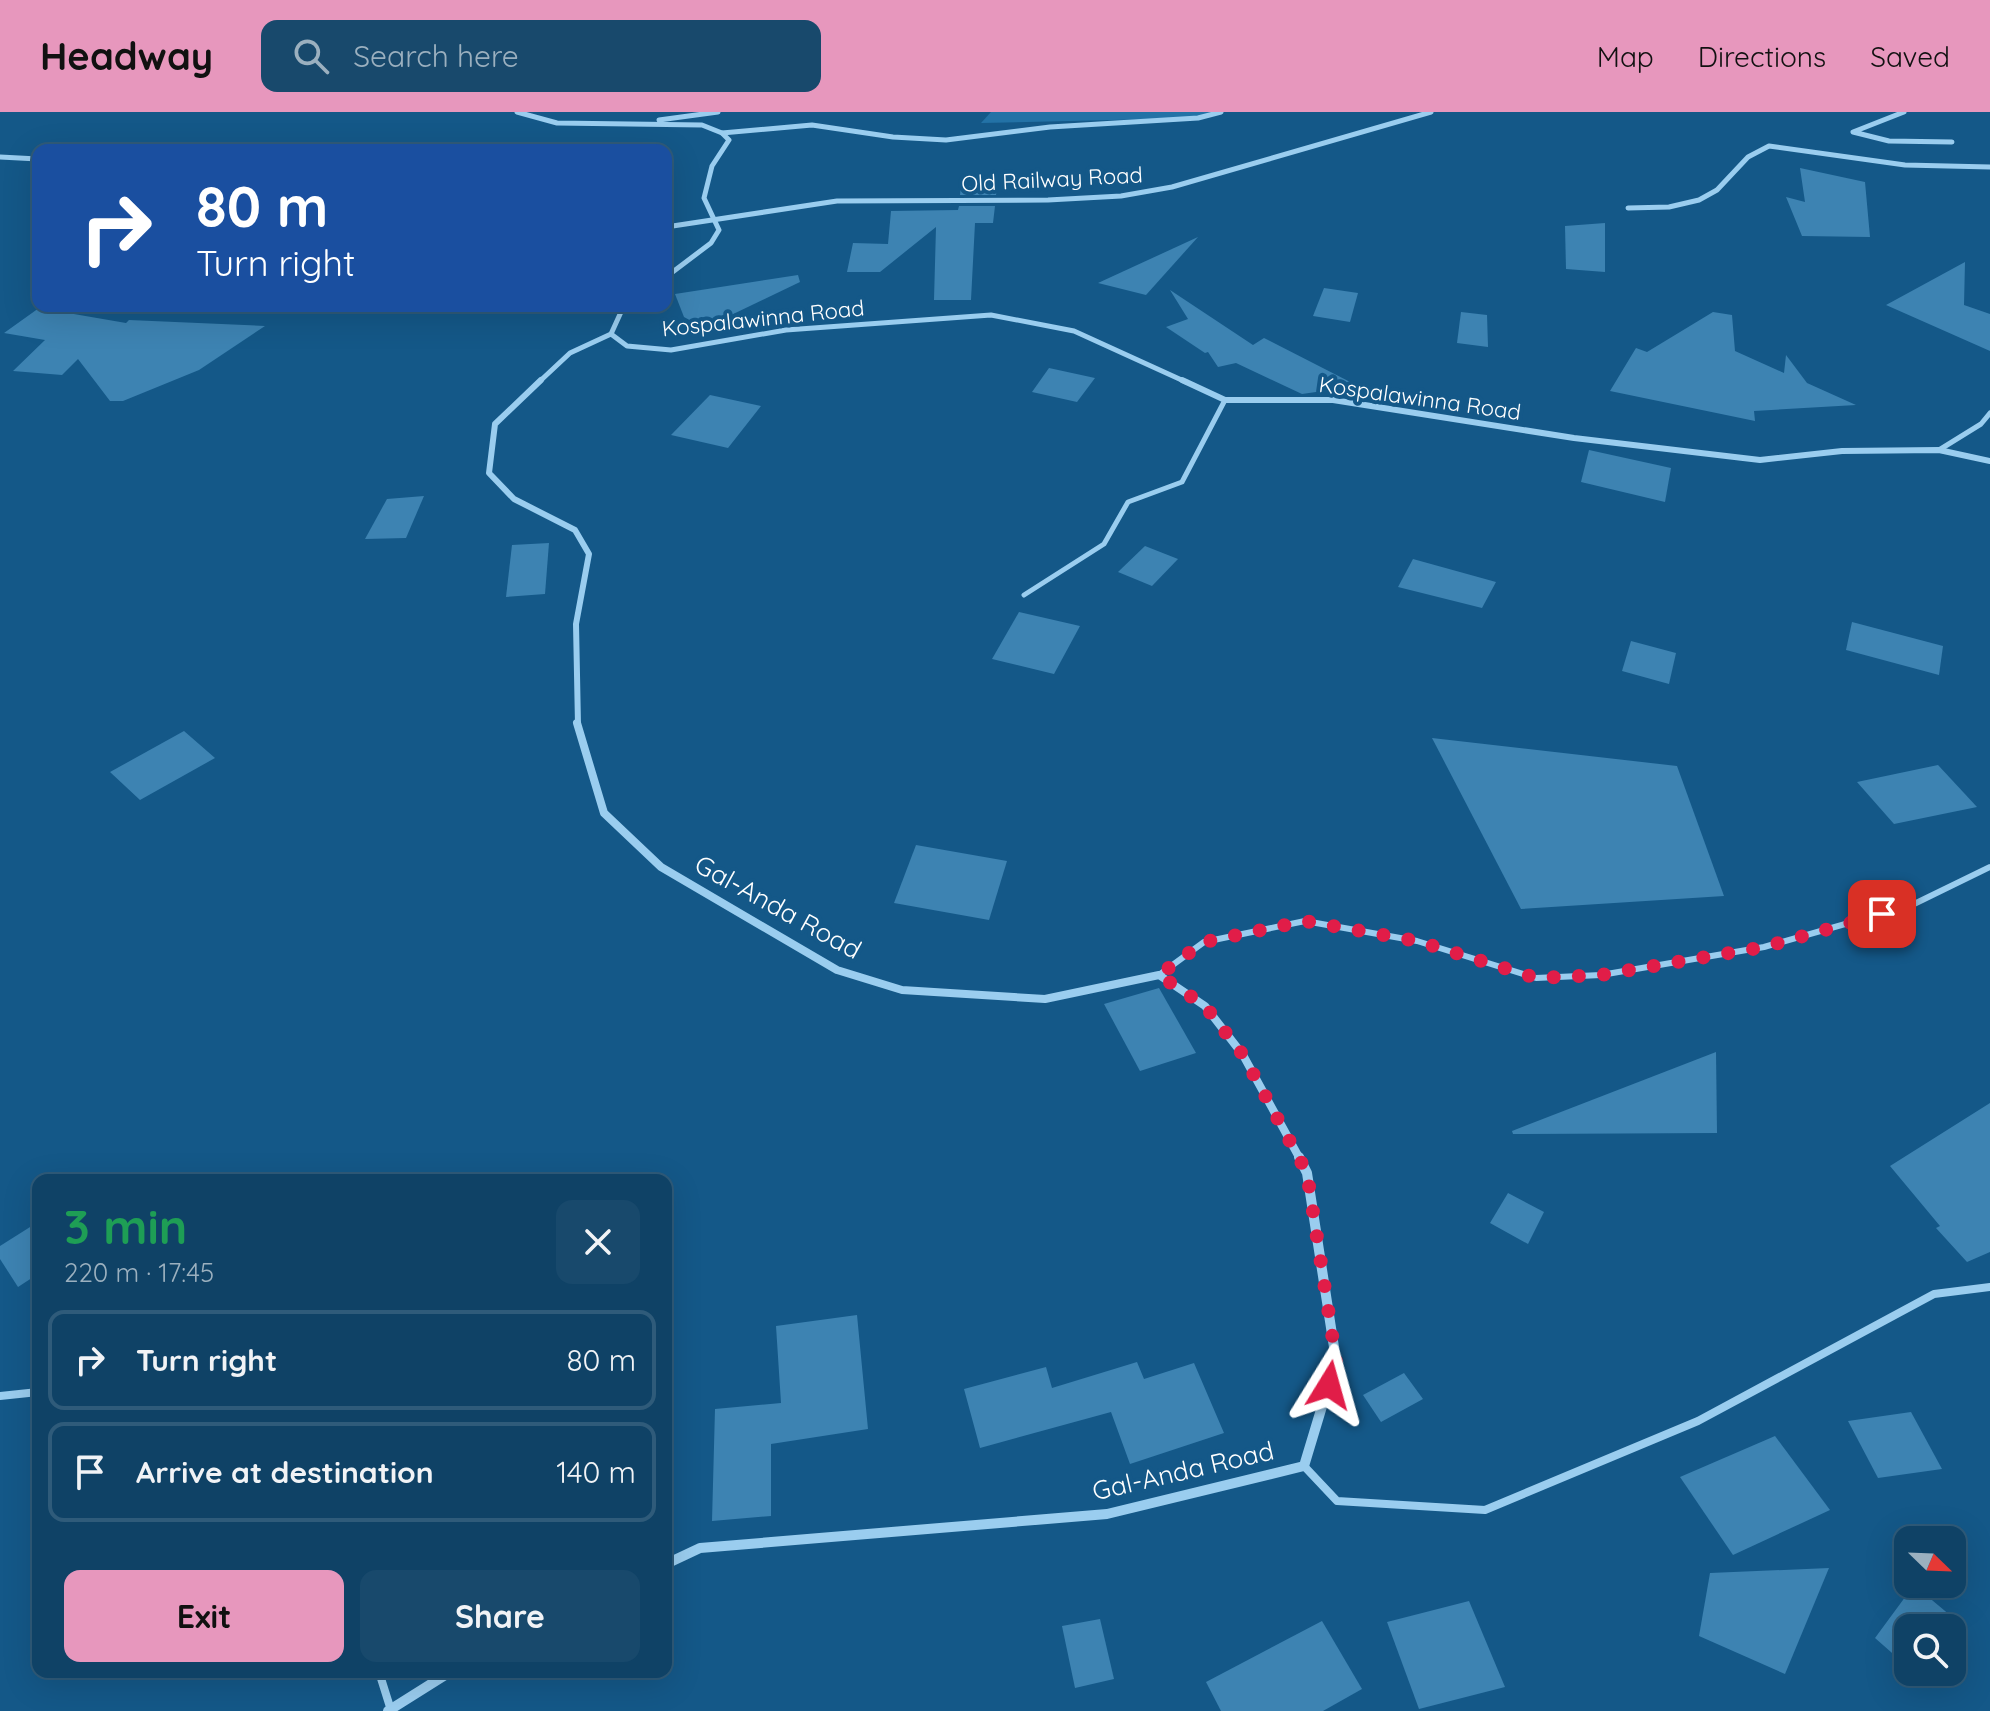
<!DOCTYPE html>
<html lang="en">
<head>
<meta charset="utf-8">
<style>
  body { margin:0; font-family:Quicksand,sans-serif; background:#18496c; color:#f1f3f6; height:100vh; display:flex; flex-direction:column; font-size:30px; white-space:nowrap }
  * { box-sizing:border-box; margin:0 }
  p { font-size:26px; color:#9bb0bf }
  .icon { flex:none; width:44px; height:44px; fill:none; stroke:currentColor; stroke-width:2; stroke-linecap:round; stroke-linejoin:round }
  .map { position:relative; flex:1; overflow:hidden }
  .drawer { position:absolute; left:32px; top:1062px; width:640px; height:504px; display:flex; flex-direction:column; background:#0f4266; border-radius:16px; box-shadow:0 8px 32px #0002,0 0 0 2px #2f5b7a }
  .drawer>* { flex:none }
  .top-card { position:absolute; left:32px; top:32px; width:640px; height:168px; border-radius:16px; box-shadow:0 8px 32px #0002,0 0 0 2px #2f5b7a; background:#1a4fa0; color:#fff; overflow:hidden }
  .needle { width:52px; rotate:113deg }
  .controls { position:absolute; left:1894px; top:1414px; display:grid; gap:16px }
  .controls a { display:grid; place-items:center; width:72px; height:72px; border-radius:16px; background:#0f4266; box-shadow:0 8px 32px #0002,0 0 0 2px #2f5b7a; font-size:40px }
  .pin { position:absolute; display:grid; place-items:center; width:68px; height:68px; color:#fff; margin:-34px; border-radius:16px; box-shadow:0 4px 12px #0006 }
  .me { position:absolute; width:88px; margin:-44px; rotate:8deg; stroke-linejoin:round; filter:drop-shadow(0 0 6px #0008) }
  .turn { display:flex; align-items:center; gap:28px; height:168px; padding:0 32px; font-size:36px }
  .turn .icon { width:104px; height:104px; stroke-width:2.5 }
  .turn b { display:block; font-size:56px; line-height:68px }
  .round { display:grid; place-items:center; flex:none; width:84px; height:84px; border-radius:16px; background:#18496c }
  .overview { display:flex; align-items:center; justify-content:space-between; height:136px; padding:0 32px }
  h1 { font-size:48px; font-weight:800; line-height:60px; color:#1e9e55 }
  .primary-button { display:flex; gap:16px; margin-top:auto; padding:16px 32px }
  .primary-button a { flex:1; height:92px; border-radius:16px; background:#e797bd; color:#111; font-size:32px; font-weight:800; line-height:92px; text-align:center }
  .primary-button a+a { background:#18496c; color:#f1f3f6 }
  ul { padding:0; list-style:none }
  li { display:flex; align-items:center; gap:24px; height:100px; margin:0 16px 12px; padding:0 16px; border:4px solid #2f5b7a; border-radius:16px }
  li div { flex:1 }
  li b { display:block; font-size:30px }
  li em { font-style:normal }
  header { display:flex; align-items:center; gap:48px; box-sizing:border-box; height:112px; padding:0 40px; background:#e797bd; color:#111 }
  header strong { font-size:38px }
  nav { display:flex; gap:44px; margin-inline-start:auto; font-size:28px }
  .search { width:560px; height:72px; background:#18496c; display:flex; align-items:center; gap:20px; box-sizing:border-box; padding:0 28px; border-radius:16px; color:#9bb0bf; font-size:30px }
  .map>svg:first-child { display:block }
  .green { fill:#2372a6 }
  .building { fill:#3d83b2 }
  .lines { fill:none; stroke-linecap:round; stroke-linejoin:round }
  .service-far2 { stroke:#9acdef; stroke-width:5 }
  .service-far1 { stroke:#9acdef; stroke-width:6 }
  .service { stroke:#9acdef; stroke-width:8 }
  .minor-far3 { stroke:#9acdef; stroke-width:5 }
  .minor-far2 { stroke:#9acdef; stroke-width:6 }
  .minor-far1 { stroke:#9acdef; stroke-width:8 }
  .minor { stroke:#9acdef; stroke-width:10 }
  .route { stroke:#e11d48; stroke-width:14; stroke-dasharray:0 25.2 }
  .labels { text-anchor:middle; stroke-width:8; stroke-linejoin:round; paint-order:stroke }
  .far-street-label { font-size:22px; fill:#fff; stroke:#145888 }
  .street-label { font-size:26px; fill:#fff; stroke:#145888 }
</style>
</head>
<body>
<header>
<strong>Headway</strong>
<div class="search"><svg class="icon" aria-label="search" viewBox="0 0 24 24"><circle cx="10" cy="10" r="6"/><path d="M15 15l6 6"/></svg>Search here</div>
<nav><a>Map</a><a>Directions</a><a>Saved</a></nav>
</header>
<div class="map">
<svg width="1990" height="1599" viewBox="0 0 1990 1599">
  <rect width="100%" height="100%" fill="#145888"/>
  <!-- green -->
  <polygon class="green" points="991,0 1221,0 1198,6 981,11"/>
  <!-- building -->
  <g class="building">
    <polygon points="1800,56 1865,70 1870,125 1802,124 1786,85 1805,90"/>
    <polygon points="961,74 997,74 996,83 960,83"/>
    <polygon points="959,94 995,94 993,111 975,111 971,188 934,188 936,115 880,160 847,160 853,131 888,132 891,99 958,98"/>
    <polygon points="1605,111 1605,160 1566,157 1565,114"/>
    <polygon points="1198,125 1146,183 1098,171"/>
    <polygon points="1965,150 1964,193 1990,202 1990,239 1886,193"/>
    <polygon points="798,163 800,170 727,205 695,211 684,205 675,182"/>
    <polygon points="1324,176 1358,181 1350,210 1313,204"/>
    <polygon points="1170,178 1253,233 1264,226 1358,274 1302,282 1236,251 1218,255 1208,240 1205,241 1166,215 1188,207"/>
    <polygon points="39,196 126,211 129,208 265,214 199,258 123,289 110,289 78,247 62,263 13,259 45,228 4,221"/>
    <polygon points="1461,200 1487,203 1488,235 1457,231"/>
    <polygon points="1713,200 1732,203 1735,239 1784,261 1786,243 1807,271 1856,293 1754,299 1755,309 1610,279 1636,236 1647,240"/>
    <polygon points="1049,256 1095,266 1077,290 1032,280"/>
    <polygon points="710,283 761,294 728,336 671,323"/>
    <polygon points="1589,338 1671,356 1665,390 1581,370"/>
    <polygon points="424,384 406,426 365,427 387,387"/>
    <polygon points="549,431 545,482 506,485 512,433"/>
    <polygon points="1145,434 1178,447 1152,474 1118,460"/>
    <polygon points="1413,447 1496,470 1482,496 1398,475"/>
    <polygon points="1019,500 1080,514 1054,562 992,547"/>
    <polygon points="1852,510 1943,534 1939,563 1846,538"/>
    <polygon points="1631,529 1676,541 1669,572 1622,559"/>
    <polygon points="184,619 215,646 140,688 110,660"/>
    <polygon points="1432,626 1677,654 1724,784 1521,797"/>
    <polygon points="1938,653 1977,695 1894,712 1857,670"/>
    <polygon points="916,733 1007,749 989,808 894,791"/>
    <polygon points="1159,876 1196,941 1140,959 1104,892"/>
    <polygon points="1716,940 1717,1021 1513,1022 1512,1019"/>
    <polygon points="1990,991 1990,1140 1967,1150 1936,1116 1940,1114 1890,1054"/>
    <polygon points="1508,1081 1544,1100 1528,1132 1490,1111"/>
    <polygon points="38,1110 38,1162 18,1175 0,1147 0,1134"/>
    <polygon points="857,1203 868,1317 771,1332 771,1404 712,1409 715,1297 781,1291 776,1214"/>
    <polygon points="1137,1250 1144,1267 1194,1251 1224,1321 1130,1352 1111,1300 980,1336 964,1277 1046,1255 1052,1276"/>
    <polygon points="1404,1261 1423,1287 1381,1310 1363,1283"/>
    <polygon points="1911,1300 1942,1357 1878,1366 1848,1309"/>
    <polygon points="1775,1324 1830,1398 1733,1443 1680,1365"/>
    <polygon points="1829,1456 1785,1562 1699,1524 1710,1461"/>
    <polygon points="1914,1473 1957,1509 1952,1516 1908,1516 1908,1555 1875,1526"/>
    <polygon points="1469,1489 1505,1575 1419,1597 1387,1510"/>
    <polygon points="1100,1507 1114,1567 1075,1576 1062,1514"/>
    <polygon points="1322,1509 1362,1577 1323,1599 1221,1599 1206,1570"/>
  </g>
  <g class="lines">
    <!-- service-far2 -->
    <g class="service-far2">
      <polyline points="1939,338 1981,312 1990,301"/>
      <polyline points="1024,483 1104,432 1128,390 1182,370 1225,288"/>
    </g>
    <!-- service-far1 -->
    <polyline class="service-far1" points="1159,863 1204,830 1305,809 1417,829 1536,866 1601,863 1764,835 1912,793 1990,755"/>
    <!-- service -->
    <g class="service">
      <polyline points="0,1284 38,1280"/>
      <polyline points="1304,1354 1337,1389 1485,1398 1698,1309 1934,1182 1990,1175"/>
      <polyline points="379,1560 390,1595"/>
    </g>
    <!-- minor-far3 -->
    <g class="minor-far3">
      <polyline points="517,0 557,11 702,13 722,21 729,28 712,54 704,86 719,118 711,131 666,165"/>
      <polyline points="1904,0 1853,20 1889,29 1952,30"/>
      <polyline points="659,8 718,0"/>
      <polyline points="722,21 812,13 893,25 946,28 1050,15 1198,6 1221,0"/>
      <polyline points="0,45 38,47"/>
      <polyline points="1628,96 1669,95 1699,88 1717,78 1748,45 1769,34 1905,53 1990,55"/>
      <polyline points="666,115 837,89 1048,88 1121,84 1172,75 1431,0"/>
      <polyline points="629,194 621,200 611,222 627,234 671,238 786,218 991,203 1074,219 1186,270"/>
      <polyline points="539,270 570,241 611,222"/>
    </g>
    <!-- minor-far2 -->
    <g class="minor-far2">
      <polyline points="541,268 495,312 489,361 514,387 575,418 589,442 576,512 578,613"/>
      <polyline points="1182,268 1225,288 1333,288 1574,326 1760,348 1842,339 1939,338 1990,349"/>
    </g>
    <!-- minor-far1 -->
    <polyline class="minor-far1" points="577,611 604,701 661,755 837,858 902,878 1045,887 1159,863 1205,894 1243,943 1300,1047"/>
    <!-- minor -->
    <g class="minor">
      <polyline points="666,1452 700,1436 1107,1402 1304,1354 1336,1248 1307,1061 1299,1045"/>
      <polyline points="388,1599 450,1560"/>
    </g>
  </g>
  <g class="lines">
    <!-- route -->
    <polyline class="route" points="1329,1273 1336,1248 1307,1061 1243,943 1205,894 1159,863 1204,830 1305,809 1417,829 1536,866 1601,863 1764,835 1882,802"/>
  </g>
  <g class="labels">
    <!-- far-street labels -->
    <g class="far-street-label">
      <text transform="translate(1052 67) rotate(-3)" y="8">Old Railway Road</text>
      <text transform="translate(763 206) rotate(-6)" y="8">Kospalawinna Road</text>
      <text transform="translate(1420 286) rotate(8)" y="8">Kospalawinna Road</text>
    </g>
    <!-- street labels -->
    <g class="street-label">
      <text transform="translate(778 795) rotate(29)" y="9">Gal-Anda Road</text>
      <text transform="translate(1183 1359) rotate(-13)" y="9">Gal-Anda Road</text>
    </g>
  </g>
</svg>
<div class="controls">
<a><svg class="needle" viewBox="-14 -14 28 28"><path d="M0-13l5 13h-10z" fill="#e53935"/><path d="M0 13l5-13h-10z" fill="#9bb0bf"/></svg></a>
<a><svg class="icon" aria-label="search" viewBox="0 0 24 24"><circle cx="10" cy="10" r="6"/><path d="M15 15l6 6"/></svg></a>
</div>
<div class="pin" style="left:1882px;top:802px;background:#d93025"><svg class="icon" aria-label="arrive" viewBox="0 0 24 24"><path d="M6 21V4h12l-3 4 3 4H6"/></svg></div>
<svg class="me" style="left:1329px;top:1273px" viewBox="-20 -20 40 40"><path d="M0-17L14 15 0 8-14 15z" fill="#e11d48" stroke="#fff" stroke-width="4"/></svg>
<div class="top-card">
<div class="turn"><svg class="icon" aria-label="right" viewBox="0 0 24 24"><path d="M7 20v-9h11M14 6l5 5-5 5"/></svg><div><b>80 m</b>Turn right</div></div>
</div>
<section class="drawer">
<div class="overview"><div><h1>3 min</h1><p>220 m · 17:45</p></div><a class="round"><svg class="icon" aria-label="close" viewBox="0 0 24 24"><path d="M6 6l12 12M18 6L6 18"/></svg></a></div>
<ul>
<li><svg class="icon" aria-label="right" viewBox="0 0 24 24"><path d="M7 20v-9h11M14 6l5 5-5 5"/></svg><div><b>Turn right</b></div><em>80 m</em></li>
<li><svg class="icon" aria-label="arrive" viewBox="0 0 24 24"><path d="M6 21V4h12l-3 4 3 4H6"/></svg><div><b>Arrive at destination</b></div><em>140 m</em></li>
</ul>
<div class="primary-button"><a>Exit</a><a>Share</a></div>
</section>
</div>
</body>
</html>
